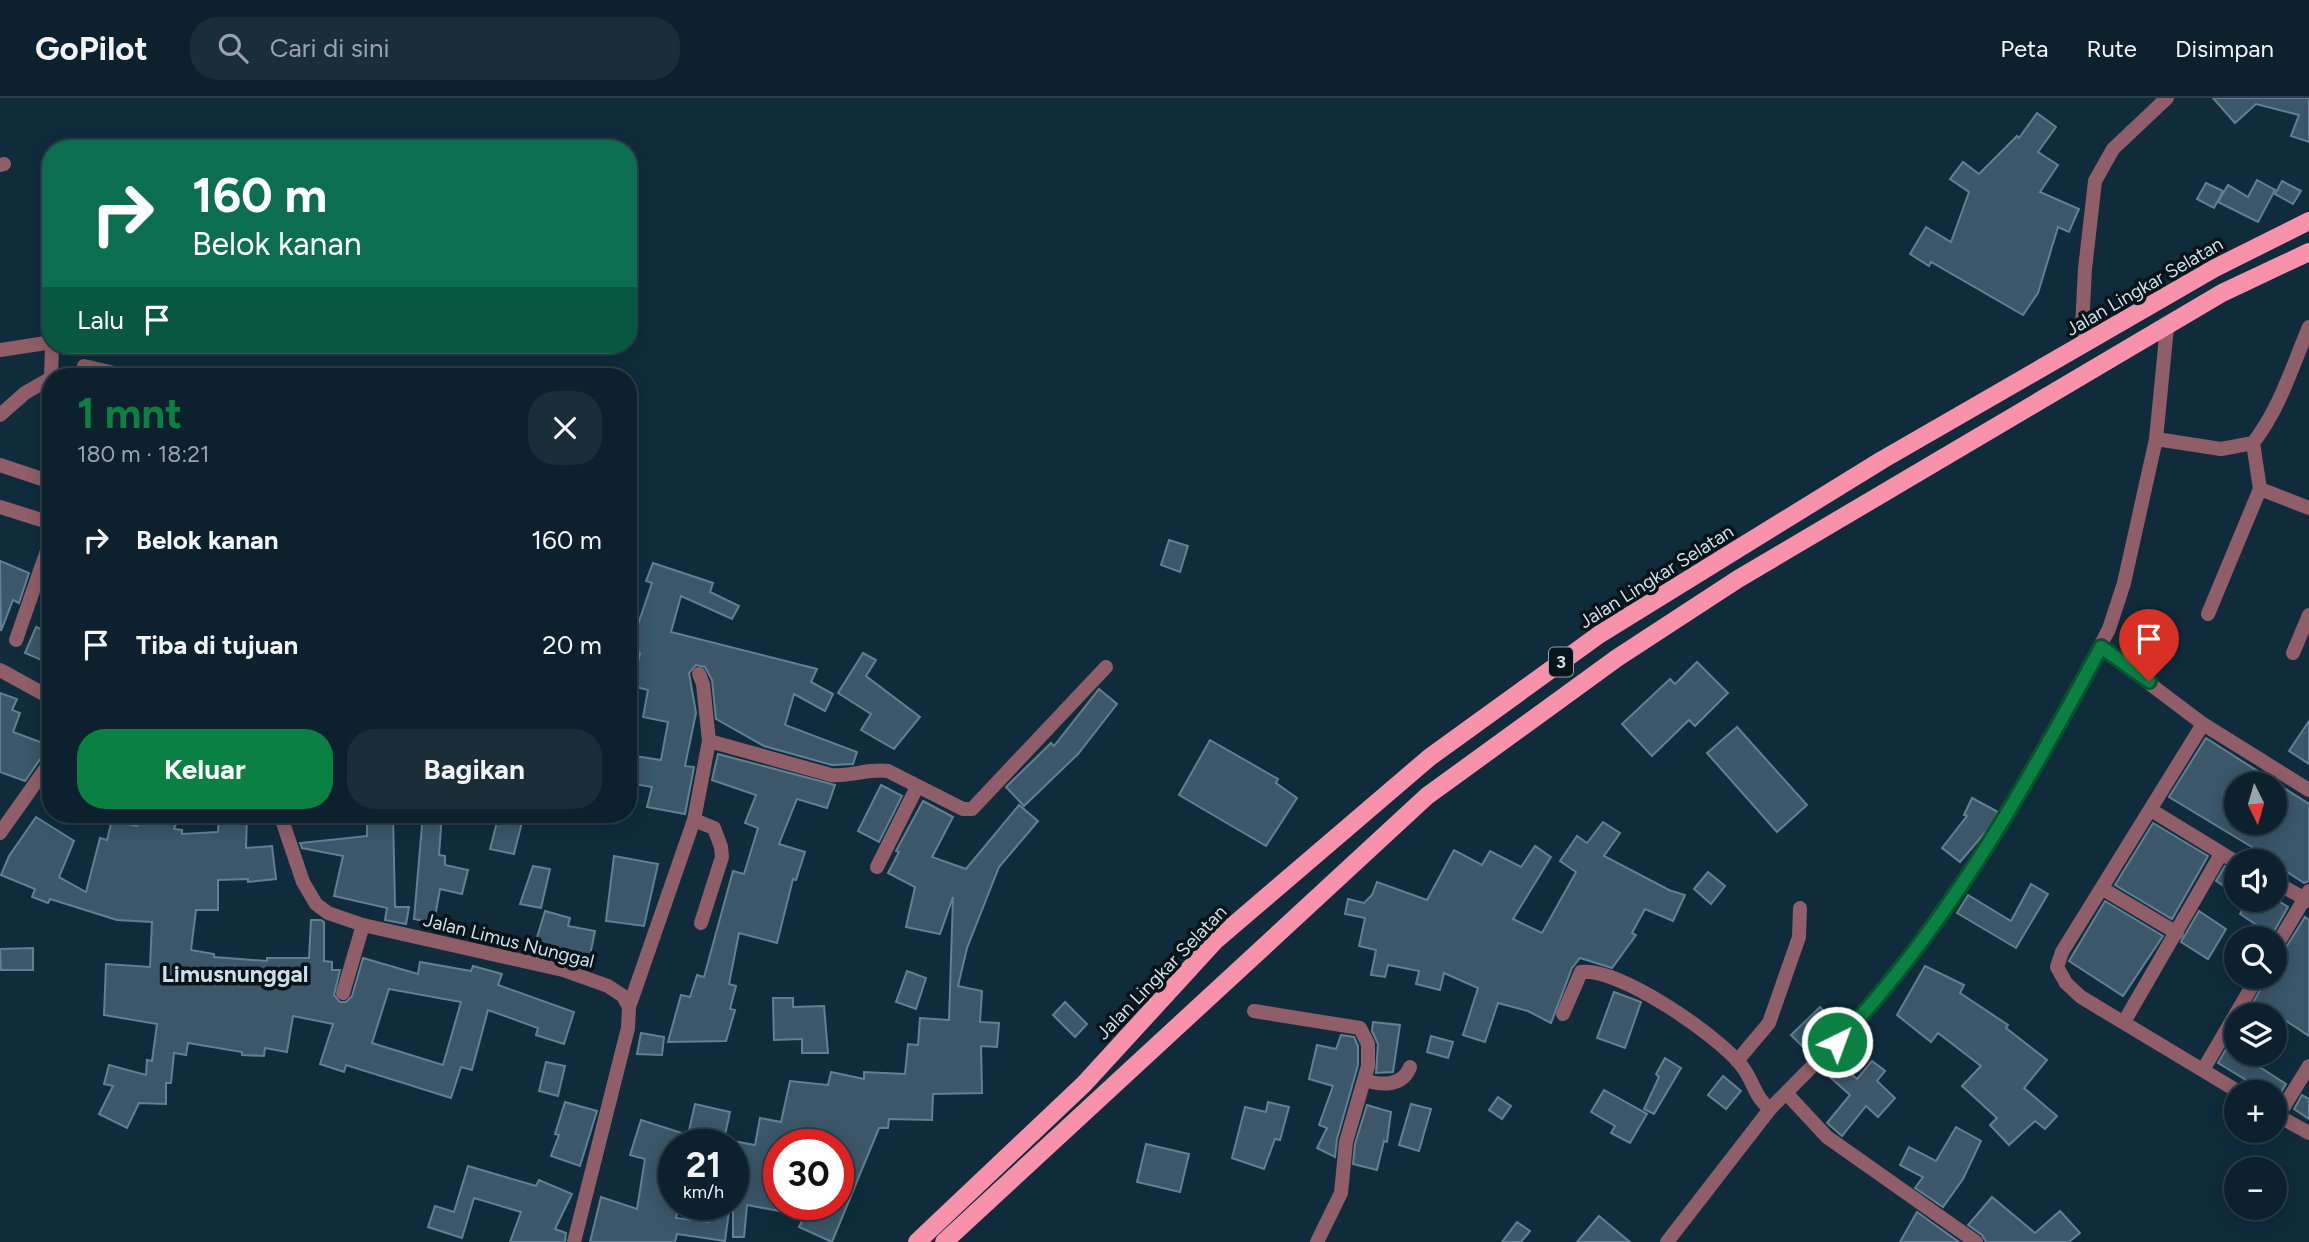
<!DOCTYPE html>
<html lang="id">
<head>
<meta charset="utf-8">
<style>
  body { margin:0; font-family:Figtree,sans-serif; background:#1a2e39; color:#f1f3f6; height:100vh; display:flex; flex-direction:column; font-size:26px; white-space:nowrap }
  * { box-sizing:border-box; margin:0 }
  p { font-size:23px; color:#9aa3aa }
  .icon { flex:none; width:38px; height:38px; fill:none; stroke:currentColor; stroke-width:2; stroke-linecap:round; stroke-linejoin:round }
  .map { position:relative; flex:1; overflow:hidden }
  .drawer { position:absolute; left:42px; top:270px; width:595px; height:455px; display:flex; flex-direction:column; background:#0c212d; border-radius:28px; box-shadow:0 4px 18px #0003,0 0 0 2px #2c3e49 }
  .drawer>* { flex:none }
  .banner { position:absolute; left:42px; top:42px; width:595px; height:214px; border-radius:28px; box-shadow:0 4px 18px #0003,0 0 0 2px #2c3e49; background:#0b6e4f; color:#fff; overflow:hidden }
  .needle { width:46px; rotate:175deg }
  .tools { position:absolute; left:2224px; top:674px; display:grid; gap:14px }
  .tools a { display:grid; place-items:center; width:63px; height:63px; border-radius:50%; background:#0c212d; box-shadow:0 4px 18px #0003,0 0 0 2px #2c3e49; font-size:35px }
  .speed { position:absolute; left:658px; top:1031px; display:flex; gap:14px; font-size:35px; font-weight:700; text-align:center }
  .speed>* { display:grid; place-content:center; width:91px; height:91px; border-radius:50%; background:#0c212d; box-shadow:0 4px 18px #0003,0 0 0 2px #2c3e49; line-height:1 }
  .speed small { font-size:18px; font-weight:400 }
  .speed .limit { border:10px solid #d22; background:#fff; color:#111 }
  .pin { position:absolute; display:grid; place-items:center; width:60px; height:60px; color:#fff; margin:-72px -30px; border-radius:50% 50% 50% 0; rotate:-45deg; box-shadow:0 0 7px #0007 }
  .pin .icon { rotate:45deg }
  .me { position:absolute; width:77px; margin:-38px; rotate:42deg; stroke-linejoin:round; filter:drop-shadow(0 0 5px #0008) }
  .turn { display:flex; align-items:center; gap:24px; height:147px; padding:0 35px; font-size:32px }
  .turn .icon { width:91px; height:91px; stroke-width:2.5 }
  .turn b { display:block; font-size:49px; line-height:60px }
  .then { display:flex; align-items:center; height:66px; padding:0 35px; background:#0003; gap:14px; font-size:26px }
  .round { display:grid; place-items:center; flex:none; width:74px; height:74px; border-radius:28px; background:#1a2e39 }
  .summary { display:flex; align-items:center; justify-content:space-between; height:119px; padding:0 35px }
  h1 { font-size:42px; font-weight:700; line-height:52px; color:#0b8043 }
  .cta { display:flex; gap:14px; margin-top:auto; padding:14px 35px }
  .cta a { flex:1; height:80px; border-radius:28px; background:#0b8043; color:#fff; font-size:28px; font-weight:700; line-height:80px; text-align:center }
  .cta a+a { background:#1a2e39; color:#f1f3f6 }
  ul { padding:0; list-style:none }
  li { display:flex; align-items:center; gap:21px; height:105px; padding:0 35px }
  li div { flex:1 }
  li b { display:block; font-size:26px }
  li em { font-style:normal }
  header { display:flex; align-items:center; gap:42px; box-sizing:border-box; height:98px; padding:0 35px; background:#0c212d; border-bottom:2px solid #2c3e49 }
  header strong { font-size:33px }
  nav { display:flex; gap:38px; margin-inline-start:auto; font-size:24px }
  .search { width:490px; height:63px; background:#1a2e39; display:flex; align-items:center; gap:18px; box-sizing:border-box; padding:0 24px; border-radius:28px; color:#9aa3aa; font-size:26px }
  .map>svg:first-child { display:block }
  .building { fill:#3b5769; stroke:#628093; stroke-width:2; fill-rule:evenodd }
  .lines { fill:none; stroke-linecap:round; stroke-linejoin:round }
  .street { stroke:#905e69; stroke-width:14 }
  .primary { stroke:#f792aa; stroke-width:18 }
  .route-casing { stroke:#07532c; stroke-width:18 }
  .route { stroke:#0b8043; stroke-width:12 }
  .labels { text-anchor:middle; stroke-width:7; stroke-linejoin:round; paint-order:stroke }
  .shield { fill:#08131a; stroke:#93a1aa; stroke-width:2 }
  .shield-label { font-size:18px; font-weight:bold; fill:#cedee8 }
  .street-label { font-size:19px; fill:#cedee8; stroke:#08131a }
  .quarter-label { font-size:23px; font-weight:bold; fill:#cedee8; stroke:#08131a }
</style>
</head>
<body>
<header>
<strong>GoPilot</strong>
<div class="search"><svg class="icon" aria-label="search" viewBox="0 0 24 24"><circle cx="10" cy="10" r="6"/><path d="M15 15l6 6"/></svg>Cari di sini</div>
<nav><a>Peta</a><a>Rute</a><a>Disimpan</a></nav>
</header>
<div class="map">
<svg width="2309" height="1144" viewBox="0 0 2309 1144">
  <rect width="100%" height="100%" fill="#102c3c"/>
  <!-- building -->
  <g class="building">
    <polygon points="2213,0 2309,0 2309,44 2291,38 2299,17 2256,6 2235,25"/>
    <polygon points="2037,15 2056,29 2038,54 2058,67 2040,94 2079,111 2069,134 2058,129 2038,195 2023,217 1931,164 1929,168 1910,156 1926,129 1951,144 1969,94 1950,81 1963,64 1979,76 2017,38 2019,40"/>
    <polygon points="2257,82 2275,92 2258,124 2218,104 2228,87 2248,99"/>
    <polygon points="2282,83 2301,93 2293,106 2275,96"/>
    <polygon points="2206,85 2223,93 2214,110 2197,101"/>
    <polygon points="1169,442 1188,448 1180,474 1161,467"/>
    <polygon points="0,463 29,475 19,505 13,502 1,533"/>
    <polygon points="653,465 713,485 710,494 739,508 732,521 681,498 671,534 817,571 811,584 833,596 825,613 794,596 785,627 857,654 853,666 832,667 764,648 716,621 712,582 705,569 696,567 689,575 696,615 685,668 694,669 685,716 647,709 652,689 628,685 628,657 661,662 668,624 643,619 648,592 632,588 640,555 630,550 652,485 646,483"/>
    <polygon points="36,529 51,535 51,566 25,555"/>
    <polygon points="863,555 876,562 866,578 920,619 894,651 861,632 871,616 838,595"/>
    <polygon points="1697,564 1728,595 1695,628 1689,622 1652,658 1622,626 1670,581 1675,586"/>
    <polygon points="1099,591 1117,606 1078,656 1024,708 1006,689 1051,645 1054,648"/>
    <polygon points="0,595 17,601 12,612 20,615 13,634 51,648 51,654 43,657 25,683 0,674"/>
    <polygon points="2309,623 2309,666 2289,653"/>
    <polygon points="1737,629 1807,707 1777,734 1707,655"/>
    <path d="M 2206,640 L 2309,706 L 2309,783 L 2304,785 L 2275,766 L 2275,763 L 2169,699 ZM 2236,686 L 2275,686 L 2275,724 L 2236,724 Z"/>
    <polygon points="1210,642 1278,681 1276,685 1297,700 1266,748 1179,697"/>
    <polygon points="718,656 835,687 827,710 797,701 779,746 805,754 796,782 793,781 777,845 739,835 729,886 736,888 730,911 735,912 726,943 668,944 681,897 690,899 697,877 704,879 733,773 744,776 758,730 745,725 756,697 712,682"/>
    <polygon points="881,687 902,698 879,744 858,733"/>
    <polygon points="1972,700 1998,714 1989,730 1960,764 1942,750 1967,718 1964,717"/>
    <polygon points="923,703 953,719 932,759 966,771 1019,707 1038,723 999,769 967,850 958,888 982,893 980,924 999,925 997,949 981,948 982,995 933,996 932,1022 889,1021 888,1030 879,1030 832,1144 799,1129 810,1106 838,1106 838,1046 779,1046 779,1113 747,1107 744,1139 733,1139 733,1043 755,1047 760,1020 781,1024 790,983 828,987 831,974 864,981 864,974 905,976 908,946 918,947 920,920 949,922 953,799 940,836 906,829 915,789 888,775 899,754 896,753"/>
    <path d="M 142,716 L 180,716 L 174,731 L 182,732 L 182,736 L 218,734 L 219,716 L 247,716 L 246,750 L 272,748 L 276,781 L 248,784 L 248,781 L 218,782 L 218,812 L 196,812 L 191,852 L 214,856 L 214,859 L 267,863 L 267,860 L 309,860 L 311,822 L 321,822 L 324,824 L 324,863 L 332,864 L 332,872 L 340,872 L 334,897 L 340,904 L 346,904 L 352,898 L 363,860 L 418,876 L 420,864 L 471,873 L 473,868 L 502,876 L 498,887 L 574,914 L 564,946 L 536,937 L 538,930 L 488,912 L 472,972 L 461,969 L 451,1000 L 346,967 L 344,974 L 320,966 L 333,926 L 293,918 L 287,954 L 265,950 L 264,958 L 242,957 L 242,954 L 188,945 L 186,957 L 174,955 L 171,985 L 166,985 L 166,1006 L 139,1005 L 127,1030 L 99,1016 L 113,988 L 104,986 L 109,967 L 146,977 L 147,962 L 152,963 L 157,926 L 104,917 L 106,866 L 150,869 L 152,824 L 117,822 L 50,801 L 48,805 L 32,799 L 35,791 L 1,777 L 9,758 L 36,719 L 74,743 L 59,779 L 86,794 L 100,740 L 107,742 L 112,722 L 137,728 ZM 389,891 L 461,904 L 443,967 L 372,945 Z"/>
    <polygon points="367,716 393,716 395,809 409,809 406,826 385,822 387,810 334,798 343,758 302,750 300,745 367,738"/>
    <polygon points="423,716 442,716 439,757 445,758 445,767 468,772 462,796 440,791 434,825 414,821"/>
    <polygon points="499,716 524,716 514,756 490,751"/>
    <polygon points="1603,724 1620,735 1604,758 1669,792 1685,797 1673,823 1645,811 1632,835 1636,837 1612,870 1580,860 1572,870 1551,925 1528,913 1498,905 1485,944 1463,937 1478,890 1444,875 1440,892 1416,886 1419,873 1388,867 1385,879 1371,877 1376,852 1359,848 1365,820 1345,816 1348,801 1364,805 1372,797 1377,784 1427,802 1454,752 1482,767 1490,753 1521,769 1535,748 1551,759 1513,821 1542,835 1576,774 1560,763 1577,738 1587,745"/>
    <polygon points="2153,725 2208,758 2172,821 2115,787"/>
    <polygon points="614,758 658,766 644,828 606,823"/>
    <polygon points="533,768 550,771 541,810 520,806"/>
    <polygon points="2225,768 2236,776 2236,796 2216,783"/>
    <polygon points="1708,774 1725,788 1711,806 1694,791"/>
    <polygon points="2031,786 2048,796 2016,850 1957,815 1968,797 2011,823"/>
    <polygon points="2248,802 2277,802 2288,809 2272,837 2240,816"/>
    <polygon points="2105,803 2163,838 2123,898 2069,863"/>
    <polygon points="545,813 570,820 568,828 595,833 589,862 535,846"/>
    <polygon points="2199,813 2226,831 2208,861 2181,844"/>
    <polygon points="2305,819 2309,822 2309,938 2277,917 2246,917 2268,878 2275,878 2275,867"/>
    <polygon points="33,850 33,872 1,872 0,851"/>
    <polygon points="1925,868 1964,887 1960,895 2008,927 2006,930 2047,962 2024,990 2057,1018 2045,1031 2035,1023 2009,1047 1990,1027 1997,1020 1962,988 1981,968 1938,935 1931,944 1897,917"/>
    <polygon points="907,873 926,880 916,911 896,904"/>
    <polygon points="1614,894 1641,904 1625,950 1597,940"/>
    <polygon points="773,900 793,900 793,909 824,908 828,955 802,955 802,941 774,942"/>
    <polygon points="1065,904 1087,926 1075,939 1053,917"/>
    <polygon points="1820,909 1837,927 1809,955 1791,937"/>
    <polygon points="1373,924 1400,927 1393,974 1376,975 1378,946 1372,933"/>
    <polygon points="2236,934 2236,956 2262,956 2255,966 2286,986 2277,1001 2275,994 2266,994 2218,965"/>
    <polygon points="641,935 664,939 662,957 637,956"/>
    <polygon points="1341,937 1354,939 1358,948 1358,967 1337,1041 1335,1059 1317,1050 1327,1030 1319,1027 1333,988 1309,981 1317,947 1336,951"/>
    <polygon points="1431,938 1453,944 1448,960 1427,954"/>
    <polygon points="1665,960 1681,970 1654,1016 1644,1011 1659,979 1656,976"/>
    <polygon points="1833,961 1857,981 1872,963 1885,973 1877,983 1895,1000 1878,1019 1866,1008 1842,1038 1827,1025 1850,997 1822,972"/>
    <polygon points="546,964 565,968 558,998 539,993"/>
    <polygon points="1723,978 1741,993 1726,1011 1708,997"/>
    <polygon points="1604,992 1647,1016 1630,1045 1611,1035 1615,1028 1591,1014"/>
    <polygon points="2302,997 2309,1001 2309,1021 2294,1011"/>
    <polygon points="1498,999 1511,1008 1502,1021 1489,1012"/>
    <polygon points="565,1004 597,1013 580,1068 551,1058 559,1037 555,1036"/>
    <polygon points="1268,1004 1289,1009 1280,1042 1275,1041 1264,1071 1232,1060 1245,1009 1266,1014"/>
    <polygon points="695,1006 730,1014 723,1046 674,1046 674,1106 679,1106 676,1120 709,1124 711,1106 730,1106 725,1143 677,1136 675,1144 590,1144 601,1099 637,1111 645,1061 630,1057 641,1022 688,1037"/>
    <polygon points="1411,1006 1431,1011 1419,1053 1399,1047"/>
    <polygon points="1367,1007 1391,1014 1387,1044 1384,1043 1377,1072 1353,1066 1355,1046"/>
    <polygon points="1956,1029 1981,1043 1963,1081 1943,1109 1915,1090 1923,1079 1900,1067 1909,1049 1936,1063"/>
    <polygon points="1146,1046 1189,1056 1180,1094 1137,1084"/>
    <polygon points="468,1068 536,1088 539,1082 572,1096 555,1131 566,1135 565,1144 510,1144 521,1114 474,1100 462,1140 428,1129 435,1108 454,1114"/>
    <polygon points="1992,1099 2035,1135 2060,1113 2080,1135 2069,1144 1986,1144 1982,1137 1968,1127"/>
    <polygon points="1917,1114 1959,1144 1900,1144"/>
    <polygon points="1599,1118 1630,1144 1577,1144"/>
    <polygon points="1517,1124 1530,1133 1521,1144 1502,1144"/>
  </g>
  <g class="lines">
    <!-- street -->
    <g class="street">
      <polyline points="0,67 4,66"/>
      <polyline points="2081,247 2085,171 2095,83 2113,51 2167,0"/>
      <polyline points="0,252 46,245 52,249 51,278"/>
      <polyline points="84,268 127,278"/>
      <polyline points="49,314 51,288"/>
      <polyline points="0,317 25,295 51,280"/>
      <polyline points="2156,341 2167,229"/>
      <polyline points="0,367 42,381"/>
      <polyline points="2260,391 2309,410"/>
      <polyline points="0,409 51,425"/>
      <polyline points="2208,516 2260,391 2253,345"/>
      <polyline points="16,542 51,441"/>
      <polyline points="2101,549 2203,626 2309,692"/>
      <polyline points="2293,555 2309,517"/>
      <polyline points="0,572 51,600"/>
      <polyline points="699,576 703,586 709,643"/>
      <polyline points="2203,626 2062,854 2057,869 2066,885 2081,899 2239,994"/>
      <polyline points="2151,712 2236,764"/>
      <polyline points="280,716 303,784 316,806 328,815 363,827 563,872 608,888 623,898 629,909 628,930 574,1144"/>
      <polyline points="694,722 714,730 721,749 722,759 701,825"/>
      <polyline points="0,735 51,663"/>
      <polyline points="877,769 917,689"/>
      <polyline points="2275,784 2309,803"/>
      <polyline points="2103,791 2177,835"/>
      <polyline points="2275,850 2309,793"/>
      <polyline points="343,895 363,827"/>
      <path d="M 629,909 L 694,722 L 709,643 L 831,677 C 850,679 869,670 888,673 L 963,711 L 972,711 L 1106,569"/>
      <polyline points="1254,913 1360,930 1368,946 1368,968 1346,1044 1341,1095 1317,1144"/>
      <path d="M 1563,916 L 1581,874 C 1619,869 1717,937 1741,967 C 1753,981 1754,999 1770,1011"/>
      <polyline points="2124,924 2221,756"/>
      <polyline points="1737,963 1769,925 1799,839 1800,810"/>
      <polyline points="2203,972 2258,878"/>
      <path d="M 1365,982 C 1382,988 1403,988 1410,969"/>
      <polyline points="1787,996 1827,1039 1976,1144"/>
      <polyline points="2275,1016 2309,1035"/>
      <polyline points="2278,1018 2309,968"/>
      <path d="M 1667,1144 L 1770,1011 L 1853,927 L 1916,849 L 1997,735 L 2049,645 L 2109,531 L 2124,485 L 2156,341 L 2221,351 L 2253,345 C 2280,310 2292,269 2309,229"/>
    </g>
    <!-- primary -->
    <g class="primary">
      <polyline points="917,1144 1084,986 1215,843 1430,659 1600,536 1882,362 2215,170 2309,123"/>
      <polyline points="944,1144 1427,698 1617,560 1738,481 2222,195 2309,154"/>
    </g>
  </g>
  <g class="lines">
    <!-- route casing -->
    <g class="route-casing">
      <path id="route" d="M 1837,944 C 1947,829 2026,688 2101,549 L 2149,583"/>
    </g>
    <!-- route -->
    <use href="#route" class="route"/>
  </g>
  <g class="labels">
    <!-- shield labels -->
    <rect class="shield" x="1549" y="549.5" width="24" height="29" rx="5"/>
    <g class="shield-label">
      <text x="1561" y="570">3</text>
    </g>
    <!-- street labels -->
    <g class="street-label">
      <text transform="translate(2144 188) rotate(-30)" y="7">Jalan Lingkar Selatan</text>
      <text transform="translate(1656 478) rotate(-32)" y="7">Jalan Lingkar Selatan</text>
      <text transform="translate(509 842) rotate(14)" y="7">Jalan Limus Nunggal</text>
      <text transform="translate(1161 874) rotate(-46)" y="7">Jalan Lingkar Selatan</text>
    </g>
    <!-- quarter labels -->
    <g class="quarter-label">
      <text x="235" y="884">Limusnunggal</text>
    </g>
  </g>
</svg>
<div class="tools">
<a><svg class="needle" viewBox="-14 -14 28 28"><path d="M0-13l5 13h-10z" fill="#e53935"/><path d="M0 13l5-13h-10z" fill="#9aa3aa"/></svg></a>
<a><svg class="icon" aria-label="sound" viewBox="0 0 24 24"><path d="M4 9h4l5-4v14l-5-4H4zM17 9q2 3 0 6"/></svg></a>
<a><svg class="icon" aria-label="search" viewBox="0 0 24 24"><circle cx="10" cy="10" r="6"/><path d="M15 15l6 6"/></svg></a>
<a><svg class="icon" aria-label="layers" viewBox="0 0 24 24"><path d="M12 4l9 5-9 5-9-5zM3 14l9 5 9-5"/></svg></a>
<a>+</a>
<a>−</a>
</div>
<div class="speed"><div>21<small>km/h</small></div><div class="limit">30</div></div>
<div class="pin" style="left:2149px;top:583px;background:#d93025"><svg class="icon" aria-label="arrive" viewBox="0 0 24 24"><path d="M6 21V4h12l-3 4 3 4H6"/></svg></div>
<svg class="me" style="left:1837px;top:944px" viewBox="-20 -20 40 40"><circle r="17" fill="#0b8043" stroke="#fff" stroke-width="3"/><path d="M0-11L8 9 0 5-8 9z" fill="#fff"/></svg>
<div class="banner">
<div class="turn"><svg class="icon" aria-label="right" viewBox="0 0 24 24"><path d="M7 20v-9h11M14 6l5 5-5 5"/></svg><div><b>160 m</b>Belok kanan</div></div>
<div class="then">Lalu<svg class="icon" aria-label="arrive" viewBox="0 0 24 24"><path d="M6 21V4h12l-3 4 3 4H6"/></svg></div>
</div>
<section class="drawer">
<div class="summary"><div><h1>1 mnt</h1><p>180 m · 18:21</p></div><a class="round"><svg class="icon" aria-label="close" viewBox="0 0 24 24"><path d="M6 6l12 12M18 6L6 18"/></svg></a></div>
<ul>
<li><svg class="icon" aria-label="right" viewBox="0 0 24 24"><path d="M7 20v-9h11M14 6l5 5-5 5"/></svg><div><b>Belok kanan</b></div><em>160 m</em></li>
<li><svg class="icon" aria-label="arrive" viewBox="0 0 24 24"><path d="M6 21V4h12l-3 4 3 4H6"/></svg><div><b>Tiba di tujuan</b></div><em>20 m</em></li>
</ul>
<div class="cta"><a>Keluar</a><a>Bagikan</a></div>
</section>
</div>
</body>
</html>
